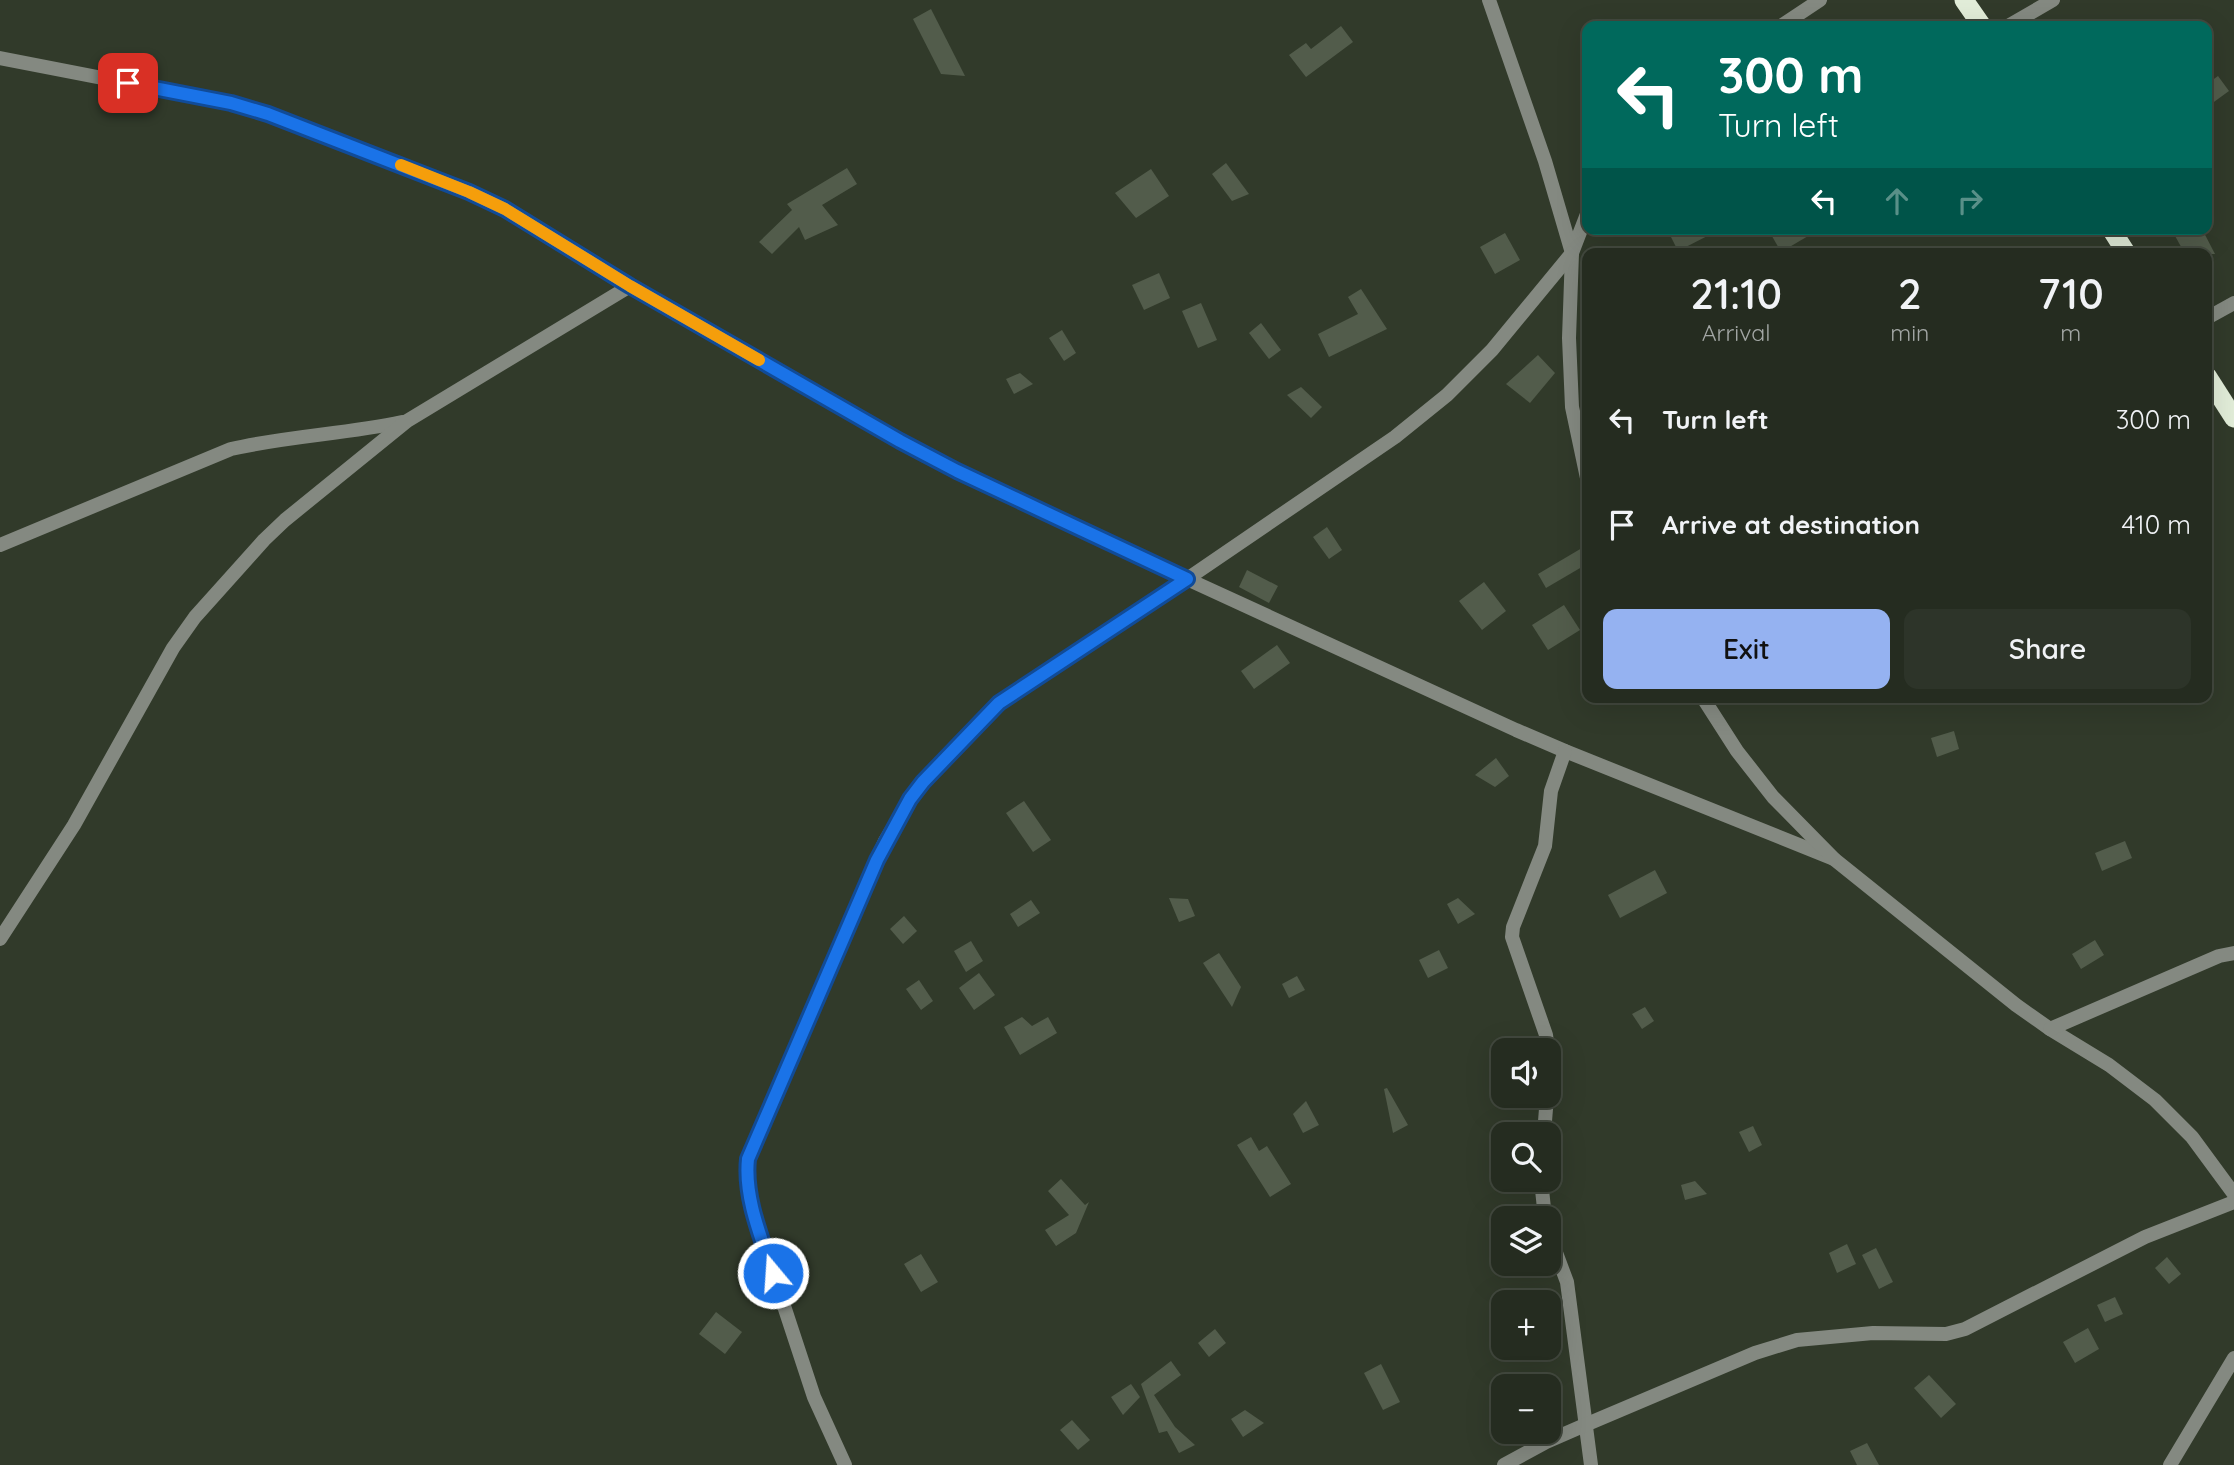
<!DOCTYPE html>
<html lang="en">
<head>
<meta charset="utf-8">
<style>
  body { margin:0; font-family:Quicksand,sans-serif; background:#2d3429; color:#f1f3f6; height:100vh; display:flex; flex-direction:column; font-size:26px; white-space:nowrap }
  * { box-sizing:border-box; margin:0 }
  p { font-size:23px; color:#a3a7a5 }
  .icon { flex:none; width:38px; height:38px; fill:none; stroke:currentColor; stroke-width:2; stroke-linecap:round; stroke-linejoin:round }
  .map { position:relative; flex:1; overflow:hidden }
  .details { position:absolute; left:1582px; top:248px; width:630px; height:455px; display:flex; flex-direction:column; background:#252c20; border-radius:14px; box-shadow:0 7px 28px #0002,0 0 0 2px #42483e }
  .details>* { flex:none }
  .guide { position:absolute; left:1582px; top:21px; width:630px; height:214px; border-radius:14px; box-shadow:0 7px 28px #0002,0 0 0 2px #42483e; background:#00695c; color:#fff; overflow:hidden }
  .fabs { position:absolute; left:1491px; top:1038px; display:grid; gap:14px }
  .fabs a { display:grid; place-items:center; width:70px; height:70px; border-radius:14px; background:#252c20; box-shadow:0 7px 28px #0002,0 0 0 2px #42483e; font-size:35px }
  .pin { position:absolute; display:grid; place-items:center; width:60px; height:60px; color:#fff; margin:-30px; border-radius:14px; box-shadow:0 4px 10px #0006 }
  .me { position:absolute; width:77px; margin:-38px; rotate:342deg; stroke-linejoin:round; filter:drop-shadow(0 0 5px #0008) }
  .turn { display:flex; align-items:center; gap:24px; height:147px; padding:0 21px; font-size:32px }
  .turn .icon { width:91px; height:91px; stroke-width:2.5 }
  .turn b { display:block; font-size:49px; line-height:60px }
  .lanes { display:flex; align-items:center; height:66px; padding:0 21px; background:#0003; justify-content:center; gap:35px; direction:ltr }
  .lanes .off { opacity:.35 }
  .eta { display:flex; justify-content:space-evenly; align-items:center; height:119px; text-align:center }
  .eta b { font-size:42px; font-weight:600; line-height:49px }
  .primary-button { display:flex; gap:14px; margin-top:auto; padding:14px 21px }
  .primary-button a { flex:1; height:80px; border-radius:14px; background:#95b2f1; color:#111; font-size:28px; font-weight:600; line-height:80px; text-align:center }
  .primary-button a+a { background:#2d3429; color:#f1f3f6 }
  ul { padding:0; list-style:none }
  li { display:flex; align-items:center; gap:21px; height:105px; padding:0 21px }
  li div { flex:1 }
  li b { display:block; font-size:26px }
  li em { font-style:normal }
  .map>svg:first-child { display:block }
  .building { fill:#525c4b }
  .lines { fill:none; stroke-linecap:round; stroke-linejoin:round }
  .minor { stroke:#848981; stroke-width:14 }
  .trunk { stroke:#e1ecd8; stroke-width:19 }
  .route-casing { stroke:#114b97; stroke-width:18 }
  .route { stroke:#1a73e8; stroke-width:12 }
  .slow { stroke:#f59e0b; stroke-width:12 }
</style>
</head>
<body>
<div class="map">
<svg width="2234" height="1465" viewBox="0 0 2234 1465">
  <rect width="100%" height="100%" fill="#313a2a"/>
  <!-- building -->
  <g class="building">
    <polygon points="931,9 965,76 941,74 913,19"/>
    <polygon points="1341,26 1353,42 1306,77 1289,55 1306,43 1311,49"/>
    <polygon points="2218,76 2229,91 2207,107 2207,84"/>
    <polygon points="1226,163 1249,194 1232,201 1212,174"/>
    <polygon points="847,168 857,184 822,205 838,225 805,240 799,227 772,254 759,242 792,210 787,204"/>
    <polygon points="1151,169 1169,196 1136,218 1115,193"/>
    <polygon points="1686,229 1721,229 1678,251 1671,237"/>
    <polygon points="1768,229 1820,229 1781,252"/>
    <polygon points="2183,229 2202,229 2215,254 2185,254 2174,234"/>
    <polygon points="1505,233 1520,260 1495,274 1480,247"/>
    <polygon points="1159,273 1170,298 1144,310 1132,285"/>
    <polygon points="1361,289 1387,329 1329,357 1318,334 1358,314 1348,297"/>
    <polygon points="1201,303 1217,340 1198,348 1182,311"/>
    <polygon points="1261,323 1281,350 1269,359 1249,333"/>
    <polygon points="1062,330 1076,353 1064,361 1049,338"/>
    <polygon points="1538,355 1555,373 1530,403 1506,384"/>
    <polygon points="1020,373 1033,384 1014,394 1006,379"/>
    <polygon points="1301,387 1322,407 1311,418 1287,395"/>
    <polygon points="1327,527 1342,550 1329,559 1313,537"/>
    <polygon points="1587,545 1587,564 1546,588 1538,574"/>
    <polygon points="1247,570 1278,586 1269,603 1239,587"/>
    <polygon points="1484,582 1506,611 1482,630 1459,601"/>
    <polygon points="1564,605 1580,630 1548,650 1532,625"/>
    <polygon points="1277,645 1290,663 1254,689 1241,671"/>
    <polygon points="1954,731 1959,749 1937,757 1931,738"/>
    <polygon points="1496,758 1509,776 1495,787 1475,775"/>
    <polygon points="1024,801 1051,840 1033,852 1006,813"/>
    <polygon points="2125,841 2132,858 2102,871 2095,853"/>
    <polygon points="1655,870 1667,893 1620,918 1608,895"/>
    <polygon points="1169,898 1188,899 1195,916 1179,922"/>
    <polygon points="1458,898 1475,914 1458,924 1447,904"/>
    <polygon points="1031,900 1040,913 1018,927 1010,914"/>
    <polygon points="904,916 917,931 903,944 890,929"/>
    <polygon points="2095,940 2104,955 2081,969 2072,954"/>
    <polygon points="971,941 983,961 966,972 954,951"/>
    <polygon points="1439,950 1448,968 1428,978 1419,960"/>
    <polygon points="1219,953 1241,987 1232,1007 1203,963"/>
    <polygon points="979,973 995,995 974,1010 959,988"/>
    <polygon points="1297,976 1305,990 1289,998 1282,984"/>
    <polygon points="919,980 933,1001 921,1010 906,989"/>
    <polygon points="1645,1007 1654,1021 1642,1029 1632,1014"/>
    <polygon points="1022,1017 1032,1026 1048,1017 1057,1033 1020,1055 1004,1027"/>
    <polygon points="1387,1088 1408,1125 1393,1133 1384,1089"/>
    <polygon points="1306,1101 1319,1125 1303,1133 1293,1114"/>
    <polygon points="1753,1126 1762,1145 1749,1152 1739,1132"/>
    <polygon points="1251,1137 1259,1151 1267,1146 1291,1184 1270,1197 1237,1145"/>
    <polygon points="1061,1179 1085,1205 1089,1202 1076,1233 1056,1246 1045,1230 1069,1215 1048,1191"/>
    <polygon points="1695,1181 1707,1194 1685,1200 1681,1185"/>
    <polygon points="1847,1244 1856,1264 1837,1273 1829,1253"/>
    <polygon points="1876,1248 1893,1282 1879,1289 1862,1255"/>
    <polygon points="921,1254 938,1282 921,1292 904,1264"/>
    <polygon points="2167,1257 2181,1274 2169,1284 2155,1268"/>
    <polygon points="2115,1297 2123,1314 2105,1322 2097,1305"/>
    <polygon points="716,1312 742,1332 725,1354 699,1334"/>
    <polygon points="2088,1328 2099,1349 2075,1363 2063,1342"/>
    <polygon points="1215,1329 1226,1343 1209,1357 1198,1343"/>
    <polygon points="1171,1361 1181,1375 1154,1395 1175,1427 1195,1445 1179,1453 1167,1431 1159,1433 1141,1384"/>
    <polygon points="1381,1364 1400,1402 1383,1410 1364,1373"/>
    <polygon points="1929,1375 1956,1404 1941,1418 1914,1388"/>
    <polygon points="1131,1384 1140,1397 1123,1415 1111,1397"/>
    <polygon points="1245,1410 1264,1423 1243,1437 1231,1419"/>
    <polygon points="1072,1420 1090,1440 1078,1450 1060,1430"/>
    <polygon points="1867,1443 1879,1465 1857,1465 1850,1451"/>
  </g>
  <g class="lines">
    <!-- minor -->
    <g class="minor">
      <polyline points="1489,0 1545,161 1572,253"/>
      <polyline points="1781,26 1820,0"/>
      <polyline points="2008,26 2053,0"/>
      <polyline points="0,58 231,103 268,114 469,192 505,209 630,286 900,441 957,471 1187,579 1516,730 1565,751 1834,859"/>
      <polyline points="1587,214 1572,253 1569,338 1572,407 1587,478"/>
      <polyline points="2207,318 2234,303"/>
      <path d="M 0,545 L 231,449 C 288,436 345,434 402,422"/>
      <polyline points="1703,698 1737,751 1773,797 1834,859 2016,1005 2050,1029 2109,1065 2155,1100 2192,1137 2234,1194"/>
      <polyline points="0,939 74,825 173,648 195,617 264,540 285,520 407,421 630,286"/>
      <polyline points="2050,1029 2219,956 2234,953"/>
      <polyline points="1548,1050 1546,1035 1512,937 1513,927 1545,846 1551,791 1565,751"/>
      <polyline points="1544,1134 1547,1096"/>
      <polyline points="1541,1180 1545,1218"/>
      <polyline points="1549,1234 1567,1282 1591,1465"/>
      <polyline points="845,1465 814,1397 757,1224 748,1186 748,1159 885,841 910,799 923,782 999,703 1187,579 1395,437 1447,395 1492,350 1572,253"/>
      <polyline points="1504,1465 1546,1442 1585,1425 1755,1353 1797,1340 1873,1333 1946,1334 1965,1329 2145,1237 2234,1202"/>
      <polyline points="2170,1465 2234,1358"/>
    </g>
    <!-- trunk -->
    <g class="trunk">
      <polyline points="1964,0 1982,26"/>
      <polyline points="2111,229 2127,254"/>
      <polyline points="2207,376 2234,418"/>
    </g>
  </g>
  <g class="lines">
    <!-- route casing -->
    <g class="route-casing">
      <path id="route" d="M 128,83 L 231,103 L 268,114 L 469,192 L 505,209 L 630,286 L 900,441 L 957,471 L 1187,579 L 999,703 L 923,782 L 910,799 L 877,860 L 748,1159 C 744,1197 761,1237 773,1273"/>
    </g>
    <!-- route -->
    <use href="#route" class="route"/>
    <!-- slow -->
    <polyline class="slow" points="401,165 469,192 505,209 630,286 759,360"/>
  </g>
</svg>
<div class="fabs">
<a><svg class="icon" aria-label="sound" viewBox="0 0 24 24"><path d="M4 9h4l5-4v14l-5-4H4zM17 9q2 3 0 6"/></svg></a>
<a><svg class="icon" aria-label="search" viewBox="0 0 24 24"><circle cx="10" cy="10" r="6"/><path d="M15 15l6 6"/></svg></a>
<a><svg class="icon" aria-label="layers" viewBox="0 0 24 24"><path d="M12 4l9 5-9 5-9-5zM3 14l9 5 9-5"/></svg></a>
<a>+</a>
<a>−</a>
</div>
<div class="pin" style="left:128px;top:83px;background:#d93025"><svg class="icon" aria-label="arrive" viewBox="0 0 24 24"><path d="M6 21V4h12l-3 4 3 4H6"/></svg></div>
<svg class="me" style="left:773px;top:1273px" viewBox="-20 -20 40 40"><circle r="17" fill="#1a73e8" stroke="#fff" stroke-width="3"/><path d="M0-11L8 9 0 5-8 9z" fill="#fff"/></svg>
<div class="guide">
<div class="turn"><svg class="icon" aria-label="left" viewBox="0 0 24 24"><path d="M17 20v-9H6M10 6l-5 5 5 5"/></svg><div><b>300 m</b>Turn left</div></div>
<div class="lanes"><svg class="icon" aria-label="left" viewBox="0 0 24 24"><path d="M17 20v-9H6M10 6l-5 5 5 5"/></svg><svg class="icon off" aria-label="ahead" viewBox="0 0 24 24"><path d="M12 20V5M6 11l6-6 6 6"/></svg><svg class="icon off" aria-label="right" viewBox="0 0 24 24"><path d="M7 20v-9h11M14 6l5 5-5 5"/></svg></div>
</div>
<section class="details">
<div class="eta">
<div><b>21:10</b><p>Arrival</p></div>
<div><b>2</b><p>min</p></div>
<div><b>710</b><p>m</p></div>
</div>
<ul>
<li><svg class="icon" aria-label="left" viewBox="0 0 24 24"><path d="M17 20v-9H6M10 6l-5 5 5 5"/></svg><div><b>Turn left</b></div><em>300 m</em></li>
<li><svg class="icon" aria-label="arrive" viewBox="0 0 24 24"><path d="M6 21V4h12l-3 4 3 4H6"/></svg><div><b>Arrive at destination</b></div><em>410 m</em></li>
</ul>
<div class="primary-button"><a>Exit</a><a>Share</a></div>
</section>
</div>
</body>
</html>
